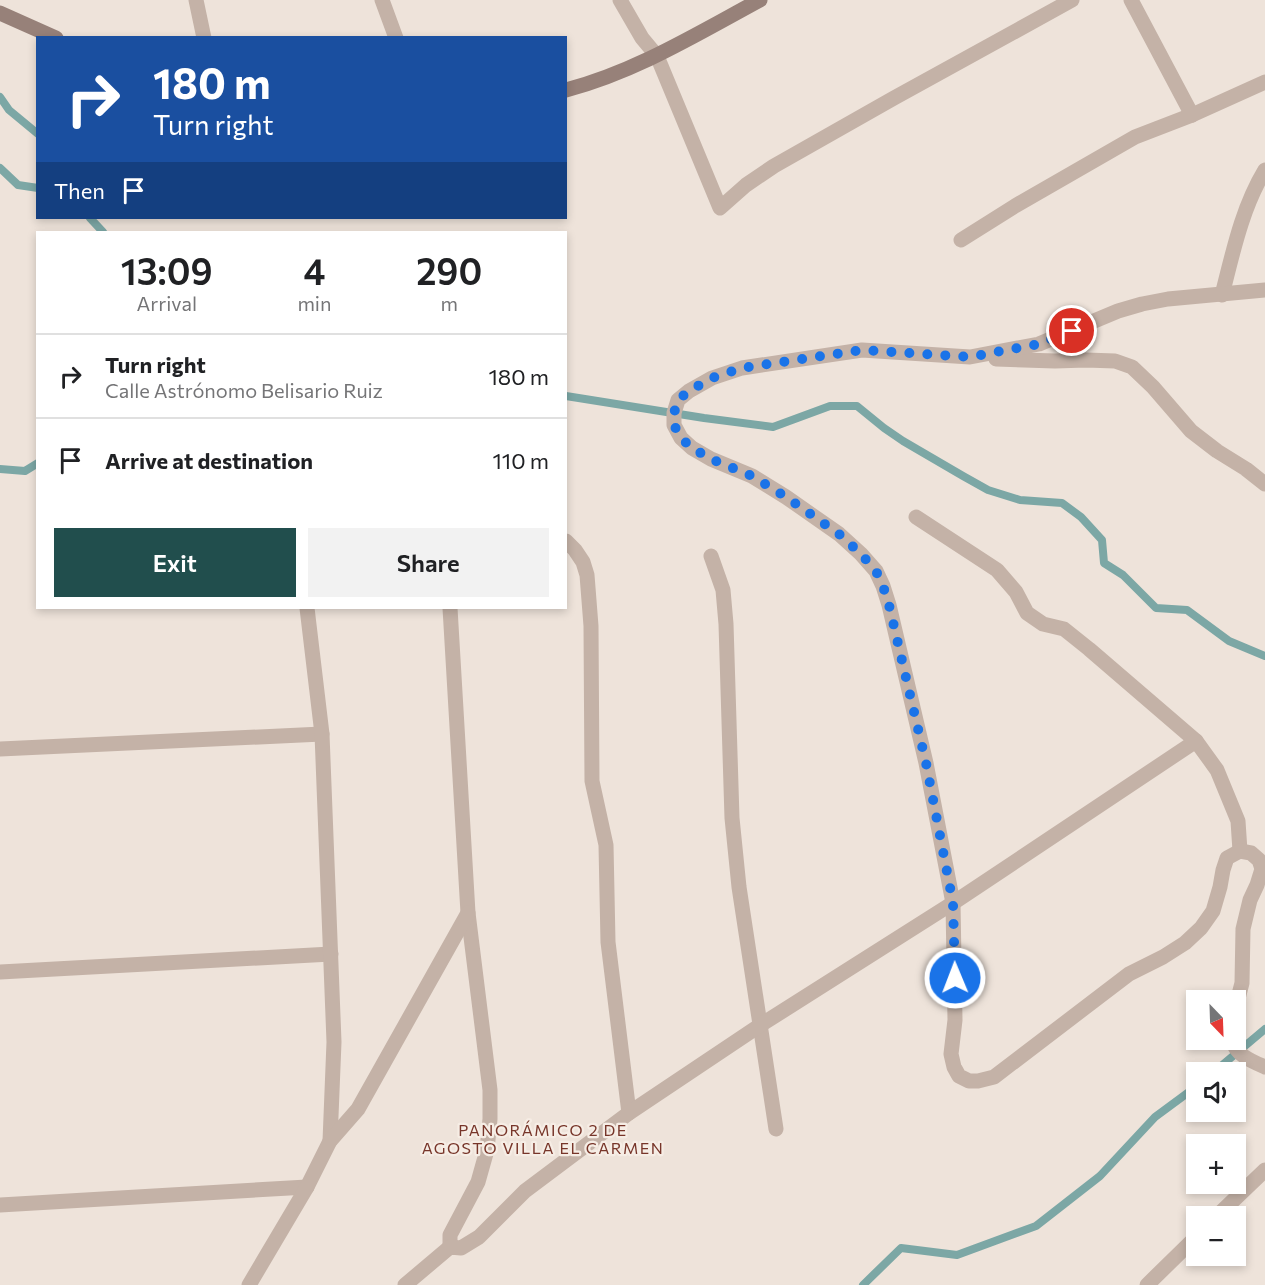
<!DOCTYPE html>
<html lang="en">
<head>
<meta charset="utf-8">
<style>
  body { margin:0; font-family:Commissioner,sans-serif; background:#f2f2f2; color:#202124; height:100vh; display:flex; flex-direction:column; font-size:22px; white-space:nowrap }
  * { box-sizing:border-box; margin:0 }
  p { font-size:20px; color:#757577 }
  .icon { flex:none; width:33px; height:33px; fill:none; stroke:currentColor; stroke-width:2; stroke-linecap:round; stroke-linejoin:round }
  .map { position:relative; flex:1; overflow:hidden }
  .side { position:absolute; left:36px; top:231px; width:531px; height:378px; display:flex; flex-direction:column; background:#fff; border-radius:0px; box-shadow:0 3px 9px #0003 }
  .side>* { flex:none }
  .guide { position:absolute; left:36px; top:36px; width:531px; height:183px; border-radius:0px; box-shadow:0 3px 9px #0003; background:#1a4fa0; color:#fff; overflow:hidden }
  .needle { width:39px; rotate:157deg }
  .tools { position:absolute; left:1186px; top:990px; display:grid; gap:12px }
  .tools a { display:grid; place-items:center; width:60px; height:60px; border-radius:0px; background:#fff; box-shadow:0 3px 9px #0003; font-size:30px }
  .pin { position:absolute; display:grid; place-items:center; width:51px; height:51px; color:#fff; margin:-26px; border:3px solid #fff; border-radius:50%; box-shadow:0 2px 6px #0007 }
  .me { position:absolute; width:66px; margin:-33px; rotate:359deg; stroke-linejoin:round; filter:drop-shadow(0 0 4px #0008) }
  .turn { display:flex; align-items:center; gap:21px; height:126px; padding:0 18px; font-size:27px }
  .turn .icon { width:78px; height:78px; stroke-width:2.5 }
  .turn b { display:block; font-size:42px; line-height:51px }
  .then { display:flex; align-items:center; height:57px; padding:0 18px; background:#0003; gap:12px; font-size:22px }
  .eta { display:flex; justify-content:space-evenly; align-items:center; height:102px; text-align:center }
  .eta b { font-size:36px; font-weight:600; line-height:42px }
  .button { display:flex; gap:12px; margin-top:auto; padding:12px 18px }
  .button a { flex:1; height:69px; border-radius:0px; background:#214e4d; color:#fff; font-size:24px; font-weight:600; line-height:69px; text-align:center }
  .button a+a { background:#f2f2f2; color:#202124 }
  ul { padding:0; list-style:none }
  li { display:flex; align-items:center; gap:18px; height:84px; padding:0 18px; border-top:2px solid #e0e0e0 }
  li div { flex:1 }
  li b { display:block; font-size:22px }
  li em { font-style:normal }
  .map>svg:first-child { display:block }
  .lines { fill:none; stroke-linecap:round; stroke-linejoin:round }
  .stream { stroke:#7ca7a5; stroke-width:8 }
  .lane { stroke:#c4b2a7; stroke-width:15 }
  .street { stroke:#c4b2a7; stroke-width:15 }
  .secondary { stroke:#978179; stroke-width:15 }
  .route { stroke:#1a73e8; stroke-width:10; stroke-dasharray:0 18 }
  .labels { text-anchor:middle; stroke-width:4.5; stroke-linejoin:round; paint-order:stroke }
  .neighbourhood-label { font-size:16px; letter-spacing:1.5px; fill:#773529; stroke:#f6ede5 }
</style>
</head>
<body>
<div class="map">
<svg width="1265" height="1285" viewBox="0 0 1265 1285">
  <rect width="100%" height="100%" fill="#eee3da"/>
  <g class="lines">
    <!-- stream -->
    <g class="stream">
      <polyline points="0,97 9,110 38,134"/>
      <polyline points="0,168 18,185 38,188"/>
      <polyline points="90,218 103,232"/>
      <polyline points="566,396 704,418 773,427 830,406 857,406 884,428 903,441 963,476 988,490 1020,500 1062,503 1081,517 1102,540 1104,563 1123,575 1156,608 1187,610 1229,641 1265,656"/>
      <polyline points="0,469 25,471 38,463"/>
      <polyline points="1214,1072 1265,1029"/>
      <polyline points="863,1285 901,1248 957,1255 1036,1226 1100,1176 1155,1117 1197,1086"/>
    </g>
    <!-- lane -->
    <g class="lane">
      <polyline points="450,608 468,913 490,1090 490,1119 487,1150 478,1182 450,1235 450,1247"/>
      <polyline points="0,749 322,734"/>
      <polyline points="0,972 331,954"/>
      <polyline points="0,1205 307,1187"/>
    </g>
    <!-- street -->
    <g class="street">
      <polyline points="196,0 204,38"/>
      <polyline points="382,0 396,38"/>
      <polyline points="620,0 642,38 657,56 720,208 746,185 774,166 894,98 1072,0"/>
      <polyline points="1131,0 1192,115"/>
      <polyline points="961,240 1015,206 1135,137 1192,115 1265,82"/>
      <path d="M 1222,295 C 1233,252 1242,208 1265,170"/>
      <polyline points="996,359 1055,361 1086,360 1115,361 1132,367 1153,387 1191,431 1217,451 1246,469 1265,484"/>
      <polyline points="916,517 997,570 1016,592 1027,613 1043,624 1064,629 1089,649 1196,741 1217,770 1238,821 1240,851"/>
      <polyline points="566,541 575,550 583,562 587,575 591,626 592,781 606,845 608,942 629,1113"/>
      <polyline points="711,556 723,590 726,624 732,818 739,887 776,1129"/>
      <polyline points="307,608 322,734 334,1042 330,1141"/>
      <polyline points="1236,1006 1242,983 1243,929 1250,900 1257,885 1262,869 1259,860 1251,853 1240,851 1227,858 1223,870 1220,887 1213,911 1201,928 1185,943 1163,957 1129,974 994,1077 978,1081 969,1081 959,1076 954,1067 951,1054 955,1020 953,903 926,763 889,605 883,586 876,571 861,554 839,534 786,497 752,476 711,459 692,448 681,438 674,425 674,413 678,400 689,391 712,378 742,368 862,350 970,357 1039,344 1118,311 1142,304 1168,299 1265,290"/>
      <path d="M 1232,1040 C 1236,1055 1251,1061 1265,1067"/>
      <polyline points="1217,1216 1265,1170"/>
      <polyline points="249,1285 307,1187 330,1141 358,1109 468,913"/>
      <polyline points="405,1285 450,1247 461,1248 479,1237 525,1191 629,1113 759,1026 953,903 1196,741"/>
      <polyline points="1147,1285 1197,1236"/>
    </g>
    <!-- secondary -->
    <g class="secondary">
      <polyline points="0,13 56,38"/>
      <path d="M 566,90 C 635,72 697,34 760,0"/>
    </g>
  </g>
  <g class="lines">
    <!-- route -->
    <polyline class="route" points="955,978 953,903 926,763 889,605 883,586 876,571 861,554 839,534 786,497 752,476 711,459 692,448 681,438 674,425 674,413 678,400 689,391 712,378 742,368 862,350 970,357 1039,344 1072,331"/>
  </g>
  <g class="labels">
    <!-- neighbourhood labels -->
    <g class="neighbourhood-label">
      <text x="543" y="1136">PANORÁMICO 2 DE<tspan x="543" dy="18">AGOSTO VILLA EL CARMEN</tspan></text>
    </g>
  </g>
</svg>
<div class="tools">
<a><svg class="needle" viewBox="-14 -14 28 28"><path d="M0-13l5 13h-10z" fill="#e53935"/><path d="M0 13l5-13h-10z" fill="#757577"/></svg></a>
<a><svg class="icon" aria-label="sound" viewBox="0 0 24 24"><path d="M4 9h4l5-4v14l-5-4H4zM17 9q2 3 0 6"/></svg></a>
<a>+</a>
<a>−</a>
</div>
<div class="pin" style="left:1072px;top:331px;background:#d93025"><svg class="icon" aria-label="arrive" viewBox="0 0 24 24"><path d="M6 21V4h12l-3 4 3 4H6"/></svg></div>
<svg class="me" style="left:955px;top:978px" viewBox="-20 -20 40 40"><circle r="17" fill="#1a73e8" stroke="#fff" stroke-width="3"/><path d="M0-11L8 9 0 5-8 9z" fill="#fff"/></svg>
<div class="guide">
<div class="turn"><svg class="icon" aria-label="right" viewBox="0 0 24 24"><path d="M7 20v-9h11M14 6l5 5-5 5"/></svg><div><b>180 m</b>Turn right</div></div>
<div class="then">Then<svg class="icon" aria-label="arrive" viewBox="0 0 24 24"><path d="M6 21V4h12l-3 4 3 4H6"/></svg></div>
</div>
<section class="side">
<div class="eta">
<div><b>13:09</b><p>Arrival</p></div>
<div><b>4</b><p>min</p></div>
<div><b>290</b><p>m</p></div>
</div>
<ul>
<li><svg class="icon" aria-label="right" viewBox="0 0 24 24"><path d="M7 20v-9h11M14 6l5 5-5 5"/></svg><div><b>Turn right</b><p>Calle Astrónomo Belisario Ruiz</p></div><em>180 m</em></li>
<li><svg class="icon" aria-label="arrive" viewBox="0 0 24 24"><path d="M6 21V4h12l-3 4 3 4H6"/></svg><div><b>Arrive at destination</b></div><em>110 m</em></li>
</ul>
<div class="button"><a>Exit</a><a>Share</a></div>
</section>
</div>
</body>
</html>
